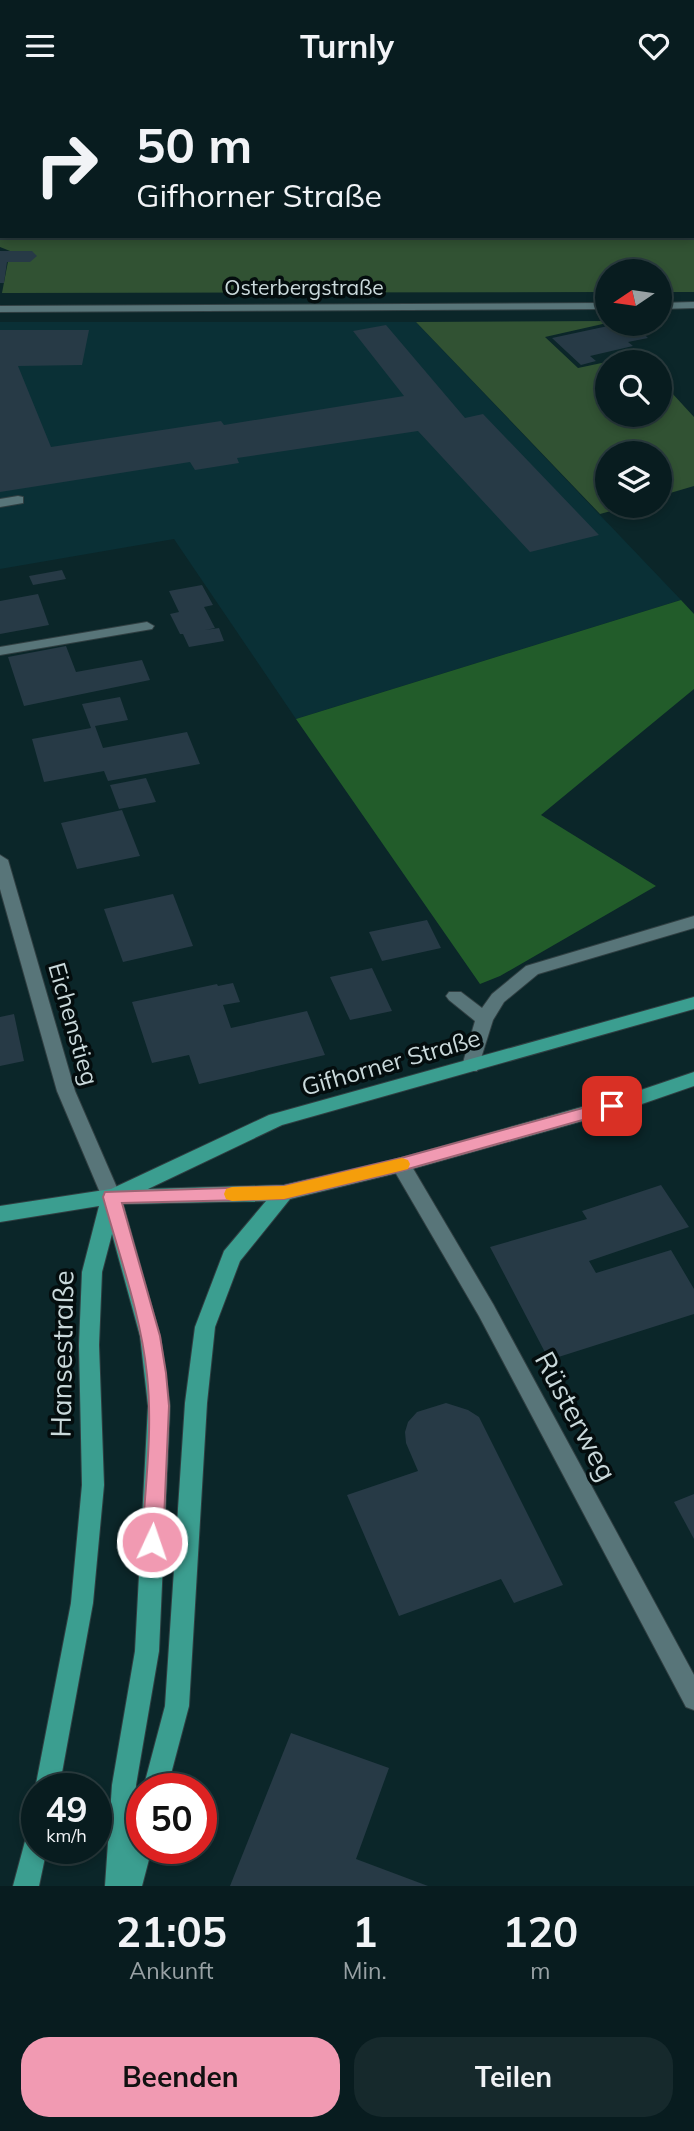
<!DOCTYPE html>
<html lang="de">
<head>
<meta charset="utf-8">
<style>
  body { margin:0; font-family:Mulish,sans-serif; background:#16292c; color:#f1f3f6; height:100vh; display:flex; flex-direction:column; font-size:26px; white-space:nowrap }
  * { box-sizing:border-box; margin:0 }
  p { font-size:23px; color:#98a1a4 }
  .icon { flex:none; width:38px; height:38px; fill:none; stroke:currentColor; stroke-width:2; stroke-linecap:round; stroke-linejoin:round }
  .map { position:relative; height:1795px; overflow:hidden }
  .details { display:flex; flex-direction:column; background:#081c1f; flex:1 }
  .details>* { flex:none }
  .guide { position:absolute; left:0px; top:0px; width:695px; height:147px; box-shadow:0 4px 10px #0003,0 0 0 2px #293a3d; background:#081c1f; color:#f1f3f6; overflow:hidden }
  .needle { width:46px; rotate:257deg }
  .tools { position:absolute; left:595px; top:168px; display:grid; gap:14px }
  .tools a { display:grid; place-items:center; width:77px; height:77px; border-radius:50%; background:#081c1f; box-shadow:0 4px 10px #0003,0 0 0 2px #293a3d; font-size:35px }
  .speed { position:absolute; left:21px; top:1682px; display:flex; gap:14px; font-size:35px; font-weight:700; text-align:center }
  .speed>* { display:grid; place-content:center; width:91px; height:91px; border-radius:50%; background:#081c1f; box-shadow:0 4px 10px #0003,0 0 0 2px #293a3d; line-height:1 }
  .speed small { font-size:18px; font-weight:400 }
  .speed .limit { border:10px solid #d22; background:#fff; color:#111 }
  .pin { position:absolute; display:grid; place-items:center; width:60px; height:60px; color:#fff; margin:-30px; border-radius:14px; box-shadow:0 4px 10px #0006 }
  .me { position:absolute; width:77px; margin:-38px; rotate:3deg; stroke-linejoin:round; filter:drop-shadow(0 0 5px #0008) }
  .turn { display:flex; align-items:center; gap:24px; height:147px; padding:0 21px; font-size:32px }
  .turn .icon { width:91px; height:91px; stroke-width:2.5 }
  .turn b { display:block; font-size:49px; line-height:60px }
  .eta { display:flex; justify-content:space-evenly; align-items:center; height:119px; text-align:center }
  .eta b { font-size:42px; font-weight:700; line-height:49px }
  .cta { display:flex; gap:14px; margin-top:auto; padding:14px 21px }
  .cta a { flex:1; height:80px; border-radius:28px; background:#f19ab2; color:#111; font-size:28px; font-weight:700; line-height:80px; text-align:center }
  .cta a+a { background:#16292c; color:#f1f3f6 }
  header { display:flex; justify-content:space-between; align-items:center; height:91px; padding:0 21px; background:#081c1f; font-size:32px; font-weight:700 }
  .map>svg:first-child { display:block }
  .built { fill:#0a3036 }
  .green { fill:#315233; fill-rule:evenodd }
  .forest { fill:#225c2a }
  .building { fill:#273a46 }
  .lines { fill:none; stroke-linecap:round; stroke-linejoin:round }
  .minor-casing { stroke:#303f42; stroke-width:2 }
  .major-casing { stroke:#303f42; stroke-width:2 }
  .minor { fill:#587579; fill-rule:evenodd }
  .major { fill:#3b9e90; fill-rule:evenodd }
  .route { fill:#f19ab2; stroke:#9d6474; stroke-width:2 }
  .slow { fill:#f59e0b }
  .labels { text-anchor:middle; stroke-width:7; stroke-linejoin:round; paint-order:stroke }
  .far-street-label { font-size:21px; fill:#cad9db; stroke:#040d0e }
  .street-label { font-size:24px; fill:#cad9db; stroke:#040d0e }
  .near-street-label { font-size:28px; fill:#cad9db; stroke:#040d0e }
</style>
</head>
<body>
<header><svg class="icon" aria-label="menu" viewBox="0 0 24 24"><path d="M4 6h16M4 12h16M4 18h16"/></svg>Turnly<svg class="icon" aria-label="heart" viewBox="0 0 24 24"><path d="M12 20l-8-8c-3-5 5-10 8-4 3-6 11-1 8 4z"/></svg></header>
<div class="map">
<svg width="694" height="1795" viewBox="0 0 694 1795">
  <rect width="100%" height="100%" fill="#0b2629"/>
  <!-- built -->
  <polygon class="built" points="0,231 416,231 681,509 296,628 174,448 0,478"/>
  <!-- green -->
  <g class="green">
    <path d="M 0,0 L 694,0 L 694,201 L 660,201 L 660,180 L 607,180 L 607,201 L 2,202 L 10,160 L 0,156 ZM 2,2 L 693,2 L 693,145 L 2,145 Z"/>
    <polygon points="607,230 607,232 545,246 578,277 611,270 633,259 644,271 607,271 607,324 660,324 660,289 694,326 694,395 660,405 660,362 607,362 607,415 629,415 600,423 416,231"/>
  </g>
  <!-- forest -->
  <polygon class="forest" points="681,509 694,523 694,598 541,724 656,795 500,885 480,893 296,628"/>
  <!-- building -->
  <g class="building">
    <polygon points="0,160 32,160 37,165 30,171 7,171 4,192 0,192"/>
    <polygon points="386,234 465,327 483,323 599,444 530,461 418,340 237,367 239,372 195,379 190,371 0,401 0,239 89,239 82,274 18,275 51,356 221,330 224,334 404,305 353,240"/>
    <polygon points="634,234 648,247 628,251 633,255 590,265 596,270 581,274 552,247 608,235 613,239"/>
    <polygon points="62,479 66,488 33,494 29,485"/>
    <polygon points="202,494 213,514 204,516 215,537 205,539 219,537 224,550 189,556 183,543 180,543 170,523 179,521 169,500"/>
    <polygon points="38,503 49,534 0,543 0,510"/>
    <polygon points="66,555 76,581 142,569 150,589 24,615 8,566"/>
    <polygon points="120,606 128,629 95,635 103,657 187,641 200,673 108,690 104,680 44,691 32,648 91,637 82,613"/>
    <polygon points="146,687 156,711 119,718 110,694"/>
    <polygon points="122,719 140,765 77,778 61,732"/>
    <polygon points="173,803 193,855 123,871 104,818"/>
    <polygon points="427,829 441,857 382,870 369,841"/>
    <polygon points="372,877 392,920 350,929 330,886"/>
    <polygon points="233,892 240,911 223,914 231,937 307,920 325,964 199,993 189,964 152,972 132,911 217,893 218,895"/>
    <polygon points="14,923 24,970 0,975 0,926"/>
    <polygon points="661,1094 689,1136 589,1170 596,1182 671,1159 694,1198 694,1223 549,1269 490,1156 587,1128 582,1120"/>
    <polygon points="446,1312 468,1319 479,1326 563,1494 514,1512 501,1488 399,1525 347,1404 418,1380 406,1352 405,1341 408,1331 417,1321"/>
    <polygon points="694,1403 694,1448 674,1411"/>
    <polygon points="291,1642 389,1677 356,1768 428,1795 230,1795"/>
  </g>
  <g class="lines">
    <!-- minor casing -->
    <g class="minor-casing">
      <g id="minor">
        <polygon points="694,211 694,217 660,218 660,212"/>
        <polygon points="607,212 607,218 0,221 0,215"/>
        <polygon points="18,405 23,406 23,412 0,416 0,408"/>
        <polygon points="147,531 154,535 152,538 0,564 0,556"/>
        <polygon points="0,764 8,769 75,1000 121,1106 118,1111 111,1114 104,1111 57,1000 0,798"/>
        <polygon points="694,825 694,837 538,883 504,911 493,929 477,980 465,980 462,975 475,930 449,909 446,905 449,901 461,901 482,917 492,903 526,875"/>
        <polygon points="401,1067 408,1069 493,1213 694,1584 694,1619 686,1616 479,1225 391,1074 394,1069"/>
      </g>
    </g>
    <!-- major casing -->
    <g class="major-casing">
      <g id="major">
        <polygon points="694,906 694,918 282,1034 148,1098 284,1094 401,1067 635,1001 694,981 694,995 639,1014 401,1081 290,1108 240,1170 215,1236 207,1312 189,1615 167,1698 143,1698 165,1615 185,1312 195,1236 224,1160 266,1110 123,1113 160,1245 170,1315 159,1560 136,1694 134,1738 142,1735 142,1757 152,1757 142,1795 105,1795 112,1694 135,1560 148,1315 140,1245 112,1143 102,1181 99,1254 104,1394 93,1512 59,1698 37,1698 37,1703 35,1698 71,1512 82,1394 79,1254 82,1181 99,1115 0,1131 0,1115 111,1098 269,1024"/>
        <polygon points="37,1736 37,1757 47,1757 39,1795 13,1795 28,1739"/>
      </g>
    </g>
    <!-- minor -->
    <use href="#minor" class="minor"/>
    <!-- major -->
    <use href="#major" class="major"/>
  </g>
  <!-- route -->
  <path class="route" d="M 612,1009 L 621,1015 L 618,1019 L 401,1080 L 284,1108 L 122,1112 L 160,1245 L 166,1282 L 169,1315 L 163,1451 L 160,1457 L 152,1460 L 145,1457 L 142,1451 C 145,1396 153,1339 147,1284 C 141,1224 119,1164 103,1106 L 105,1101 L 284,1095 L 401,1067 Z"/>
  <!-- slow -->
  <polygon class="slow" points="402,1067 408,1069 410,1073 408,1078 284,1108 232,1110 226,1108 224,1103 226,1098 232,1096 284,1095"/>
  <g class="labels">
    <!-- far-street labels -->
    <g class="far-street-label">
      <text x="304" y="204">Osterbergstraße</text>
    </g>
    <!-- street labels -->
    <g class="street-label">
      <text transform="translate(73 933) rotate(74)" y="8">Eichenstieg</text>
      <text transform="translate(391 972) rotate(-16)" y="8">Gifhorner Straße</text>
    </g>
    <!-- near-street labels -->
    <g class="near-street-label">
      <text transform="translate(62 1263) rotate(-89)" y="10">Hansestraße</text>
      <text transform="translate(576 1325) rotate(62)" y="10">Rüsterweg</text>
    </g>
  </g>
</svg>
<div class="tools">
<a><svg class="needle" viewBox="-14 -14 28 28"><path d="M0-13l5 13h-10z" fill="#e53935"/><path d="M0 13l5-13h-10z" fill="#98a1a4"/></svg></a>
<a><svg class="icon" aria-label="search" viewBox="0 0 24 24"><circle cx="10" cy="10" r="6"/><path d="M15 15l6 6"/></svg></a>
<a><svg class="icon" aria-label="layers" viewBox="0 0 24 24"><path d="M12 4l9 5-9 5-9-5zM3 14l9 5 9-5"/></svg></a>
</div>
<div class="speed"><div>49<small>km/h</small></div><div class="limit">50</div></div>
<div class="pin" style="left:612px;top:1015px;background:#d93025"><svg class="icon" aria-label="arrive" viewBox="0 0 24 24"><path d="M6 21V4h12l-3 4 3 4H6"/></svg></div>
<svg class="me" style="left:152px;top:1451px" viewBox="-20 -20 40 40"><circle r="17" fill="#f19ab2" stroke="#fff" stroke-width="3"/><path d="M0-11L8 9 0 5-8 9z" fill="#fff"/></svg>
<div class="guide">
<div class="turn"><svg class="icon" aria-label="right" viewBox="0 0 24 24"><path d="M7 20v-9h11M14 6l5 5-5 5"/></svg><div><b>50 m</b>Gifhorner Straße</div></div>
</div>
</div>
<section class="details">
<div class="eta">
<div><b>21:05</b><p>Ankunft</p></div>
<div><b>1</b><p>Min.</p></div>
<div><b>120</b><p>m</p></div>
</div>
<div class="cta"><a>Beenden</a><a>Teilen</a></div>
</section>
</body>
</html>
